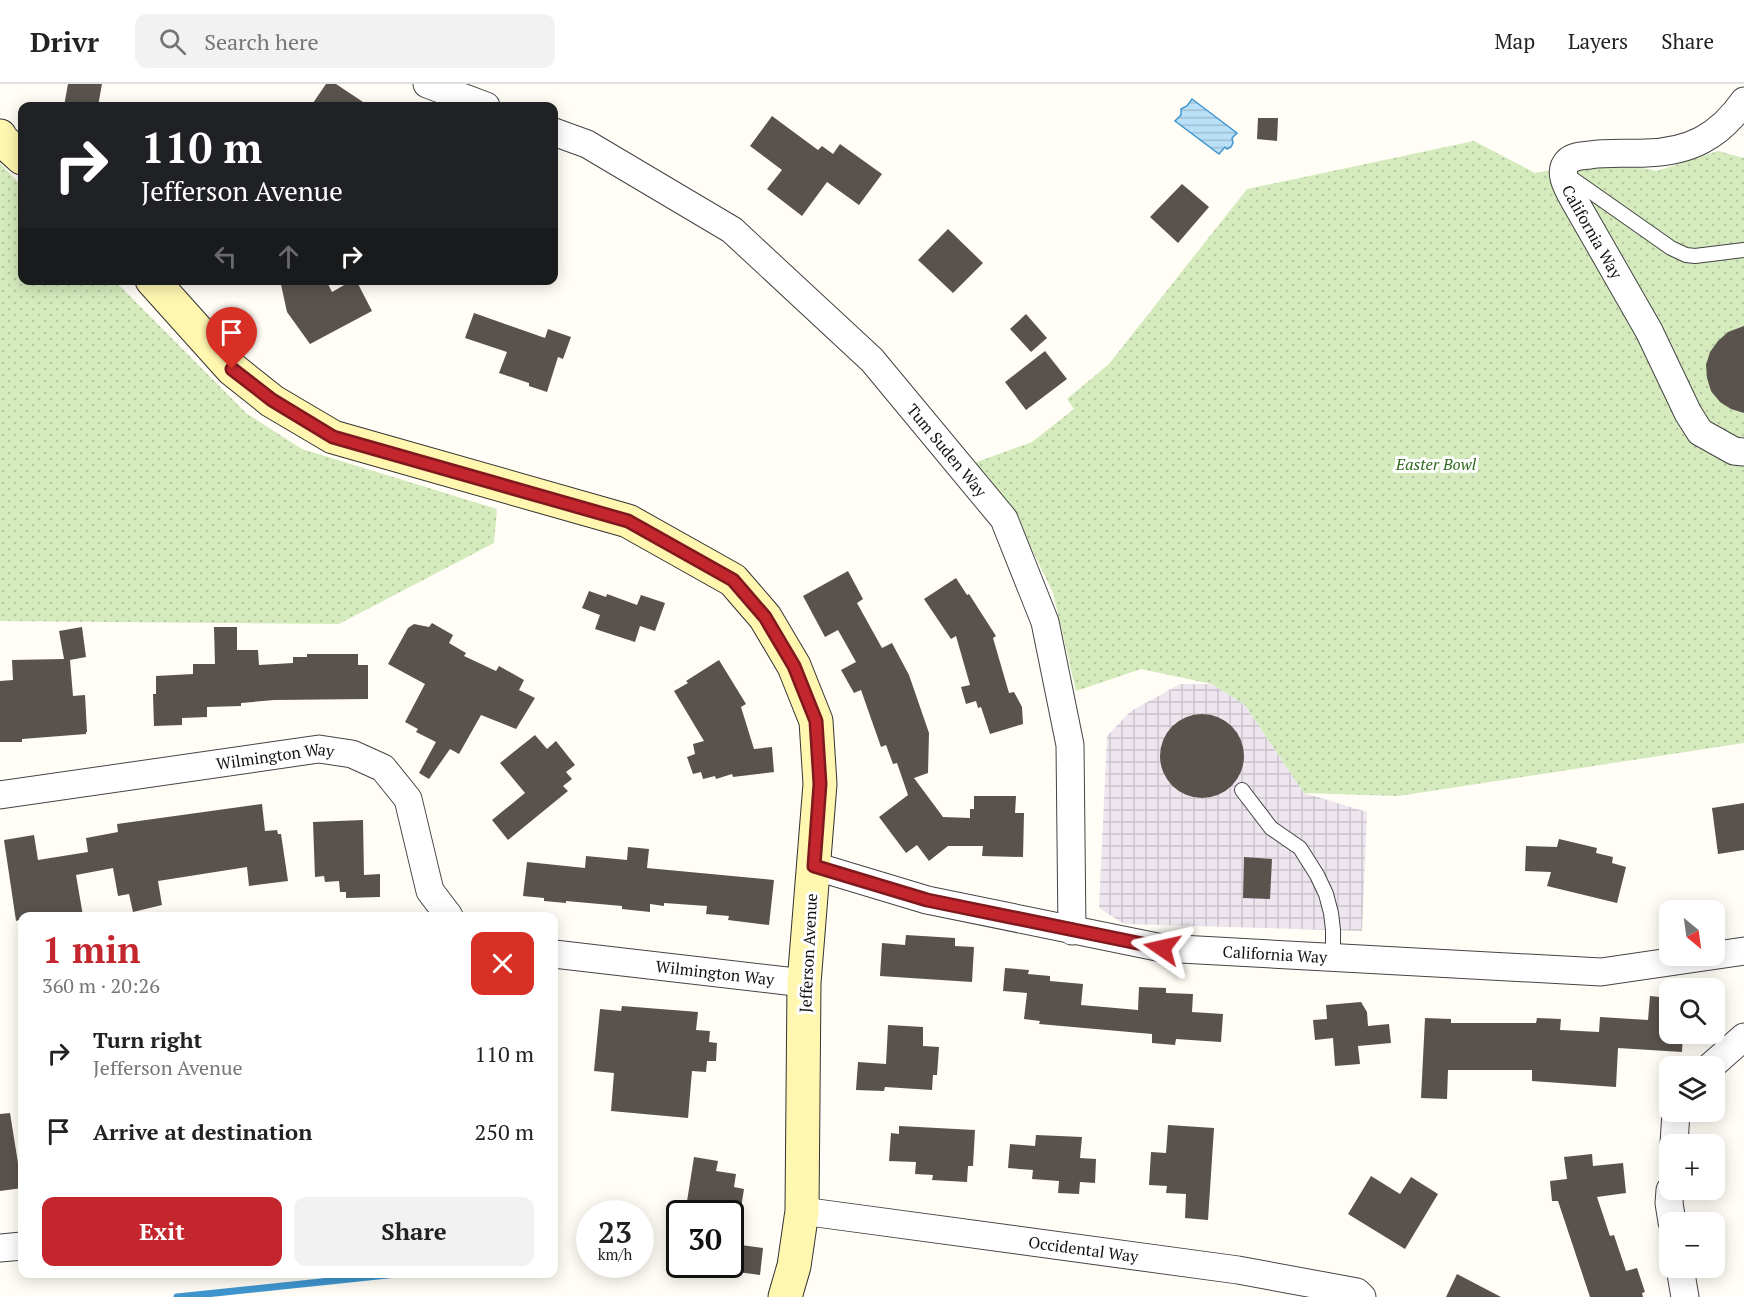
<!DOCTYPE html>
<html lang="en">
<head>
<meta charset="utf-8">
<style>
  body { margin:0; font-family:"PT Serif",serif; background:#f2f2f2; color:#222; height:100vh; display:flex; flex-direction:column; font-size:22px; white-space:nowrap }
  * { box-sizing:border-box; margin:0 }
  p { font-size:20px; color:#767676 }
  .icon { flex:none; width:33px; height:33px; fill:none; stroke:currentColor; stroke-width:2; stroke-linecap:round; stroke-linejoin:round }
  .map { position:relative; flex:1; overflow:hidden }
  .sheet { position:absolute; left:18px; top:828px; width:540px; height:366px; display:flex; flex-direction:column; background:#fff; border-radius:12px; box-shadow:0 3px 15px #0003 }
  .sheet>* { flex:none }
  .banner { position:absolute; left:18px; top:18px; width:540px; height:183px; border-radius:12px; box-shadow:0 3px 15px #0003; background:#202124; color:#fff; overflow:hidden }
  .needle { width:39px; rotate:151deg }
  .buttons { position:absolute; left:1659px; top:816px; display:grid; gap:12px }
  .buttons a { display:grid; place-items:center; width:66px; height:66px; border-radius:12px; background:#fff; box-shadow:0 3px 15px #0003; font-size:30px }
  .speed { position:absolute; left:576px; top:1116px; display:flex; gap:12px; font-size:30px; font-weight:700; text-align:center }
  .speed>* { display:grid; place-content:center; width:78px; height:78px; border-radius:50%; background:#fff; box-shadow:0 3px 15px #0003; line-height:1 }
  .speed small { font-size:15px; font-weight:400 }
  .speed .limit { border:3px solid #111; border-radius:9px; background:#fff; color:#111 }
  .pin { position:absolute; display:grid; place-items:center; width:51px; height:51px; color:#fff; margin:-62px -26px; border-radius:50% 50% 50% 0; rotate:-45deg; box-shadow:0 0 6px #0007 }
  .pin .icon { rotate:45deg }
  .me { position:absolute; width:66px; margin:-33px; rotate:281deg; stroke-linejoin:round; filter:drop-shadow(0 0 4px #0008) }
  .turn { display:flex; align-items:center; gap:21px; height:126px; padding:0 24px; font-size:27px }
  .turn .icon { width:78px; height:78px; stroke-width:2.5 }
  .turn b { display:block; font-size:42px; line-height:51px }
  .lanes { display:flex; align-items:center; height:57px; padding:0 24px; background:#0003; justify-content:center; gap:30px; direction:ltr }
  .lanes .off { opacity:.35 }
  .round { display:grid; place-items:center; flex:none; width:63px; height:63px; border-radius:12px; background:#f2f2f2 }
  .headline { display:flex; align-items:center; justify-content:space-between; height:102px; padding:0 24px }
  h1 { font-size:36px; font-weight:800; line-height:45px; color:#c4262e }
  .action { display:flex; gap:12px; margin-top:auto; padding:12px 24px }
  .action a { flex:1; height:69px; border-radius:12px; background:#c4262e; color:#fff; font-size:24px; font-weight:800; line-height:69px; text-align:center }
  .action a+a { background:#f2f2f2; color:#222 }
  ul { padding:0; list-style:none }
  li { display:flex; align-items:center; gap:18px; height:78px; padding:0 24px }
  li div { flex:1 }
  li b { display:block; font-size:22px }
  li em { font-style:normal }
  header { display:flex; align-items:center; gap:36px; box-sizing:border-box; height:84px; padding:0 30px; background:#fff; border-bottom:2px solid #e0e0e0 }
  header strong { font-size:28px }
  nav { display:flex; gap:33px; margin-inline-start:auto; font-size:21px }
  .search { width:420px; height:54px; background:#f2f2f2; display:flex; align-items:center; gap:15px; box-sizing:border-box; padding:0 21px; border-radius:12px; color:#767676; font-size:22px }
  .map>svg:first-child { display:block }
  .industrial { fill:url(#industrial-grid) }
  .green { fill:url(#green-dots) }
  .water { fill:url(#water-rules); stroke:#3f96cf; stroke-width:1.5 }
  .lines { fill:none; stroke-linecap:round; stroke-linejoin:round }
  .stream { stroke:#3f96cf; stroke-width:7 }
  .building { fill:#5a524d }
  .lane-casing { stroke:#444; stroke-width:16 }
  .street-casing { stroke:#444; stroke-width:29 }
  .secondary-casing { stroke:#333; stroke-width:35 }
  .lane { stroke:#fff; stroke-width:14 }
  .street { stroke:#fff; stroke-width:27 }
  .secondary { stroke:#fff6b0; stroke-width:33 }
  .route-casing { stroke:#7f191e; stroke-width:15 }
  .route { stroke:#c4262e; stroke-width:10 }
  .labels { text-anchor:middle; stroke-width:6; stroke-linejoin:round; paint-order:stroke }
  .street-label { font-size:16px; fill:#111; stroke:#fff }
  .park-label { font-size:16px; font-style:italic; fill:#2f6b1f; stroke:#fff }
</style>
</head>
<body>
<header>
<strong>Drivr</strong>
<div class="search"><svg class="icon" aria-label="search" viewBox="0 0 24 24"><circle cx="10" cy="10" r="6"/><path d="M15 15l6 6"/></svg>Search here</div>
<nav><a>Map</a><a>Layers</a><a>Share</a></nav>
</header>
<div class="map">
<svg width="1744" height="1213" viewBox="0 0 1744 1213">
  <defs>
    <pattern id="industrial-grid" width="8" height="8" patternUnits="userSpaceOnUse" patternTransform="scale(1.5)"><rect width="8" height="8" fill="#eee6ef"/><path d="M0 4h8M4 0v8" fill="none" stroke="#cbc4cc"/></pattern>
    <pattern id="green-dots" width="8" height="8" patternUnits="userSpaceOnUse" patternTransform="scale(1.5)"><rect width="8" height="8" fill="#d5ebbd"/><path d="M2 2h.1M6 6h.1" fill="none" stroke="#b6c8a1" stroke-width="1.8" stroke-linecap="round"/></pattern>
    <pattern id="water-rules" width="6" height="5" patternUnits="userSpaceOnUse" patternTransform="scale(1.5)"><rect width="6" height="5" fill="#b9e0f7"/><path d="M0 2.5h6" fill="none" stroke="#9ebfd3"/></pattern>
  </defs>
  <rect width="100%" height="100%" fill="#fffdf5"/>
  <!-- industrial -->
  <polygon class="industrial" points="1180,600 1212,600 1245,621 1304,709 1367,728 1362,847 1124,840 1099,824 1107,652 1131,627"/>
  <!-- green -->
  <g class="green">
    <polygon points="1474,57 1535,89 1604,76 1657,87 1718,67 1744,74 1744,659 1398,712 1304,709 1245,621 1212,600 1141,585 1076,607 1053,509 1021,443 996,404 974,379 1032,358 1074,325 1067,315 1109,280 1247,105"/>
    <polygon points="0,79 22,102 22,196 115,197 246,329 302,365 497,425 494,459 339,540 0,537"/>
  </g>
  <!-- water -->
  <polygon class="water" points="1192,15 1237,49 1232,54 1233,59 1231,63 1227,65 1225,63 1219,70 1175,37 1181,31 1181,25 1187,22"/>
  <g class="lines">
    <!-- stream -->
    <polyline class="stream" points="177,1213 397,1190"/>
  </g>
  <!-- building -->
  <g class="building">
    <polygon points="68,0 102,0 98,22 64,22"/>
    <polygon points="326,0 336,0 369,22 311,22"/>
    <polygon points="772,32 818,66 822,62 833,70 840,60 882,90 859,121 827,98 802,132 767,105 782,86 750,62"/>
    <polygon points="1258,34 1278,34 1277,57 1257,55"/>
    <polygon points="1182,100 1209,123 1178,159 1150,133"/>
    <polygon points="948,145 983,179 953,209 918,176"/>
    <polygon points="280,196 326,196 332,208 353,196 356,196 372,227 310,260 287,228"/>
    <polygon points="474,229 545,254 548,245 571,253 563,275 558,273 547,308 529,302 529,299 499,289 507,268 465,254"/>
    <polygon points="1026,230 1047,254 1031,268 1010,245"/>
    <polygon points="1744,242 1744,329 1731,325 1720,318 1711,307 1707,294 1706,281 1710,268 1718,257 1728,248"/>
    <polygon points="1045,267 1067,295 1026,326 1005,298"/>
    <polygon points="848,487 863,515 857,519 882,564 892,559 909,591 929,649 928,689 914,694 943,733 970,734 970,725 974,725 974,712 1016,712 1015,729 1024,729 1023,773 982,772 983,762 948,762 929,777 917,761 906,769 879,733 908,711 897,679 893,680 886,661 881,663 861,606 854,609 841,586 856,578 838,546 825,553 803,512"/>
    <polygon points="956,494 967,511 969,510 996,552 993,554 1009,609 1014,608 1022,623 1023,640 990,650 981,623 978,624 976,617 966,620 961,603 970,601 956,552 951,555 924,515"/>
    <polygon points="589,507 606,513 607,510 637,521 641,511 665,519 655,547 640,542 635,558 595,545 600,531 582,524"/>
    <polygon points="432,539 453,551 449,559 466,569 464,572 496,587 499,582 524,596 519,606 535,614 516,645 481,631 459,670 450,665 429,695 419,689 436,658 416,648 418,645 405,638 425,600 388,580 408,544 414,540 429,543"/>
    <polygon points="82,543 86,573 70,576 73,612 85,611 87,648 86,648 86,650 22,655 22,658 0,658 0,597 13,596 12,576 64,575 59,547"/>
    <polygon points="214,543 237,543 237,566 258,566 259,581 293,579 293,573 307,573 307,570 358,570 358,581 368,581 368,615 274,616 241,619 241,622 207,623 207,633 182,634 182,641 154,642 153,610 156,610 156,592 193,590 193,580 215,580"/>
    <polygon points="719,576 746,620 741,623 754,665 772,663 774,688 733,693 732,690 716,695 715,692 703,695 701,688 693,690 687,673 695,670 693,660 704,657 674,607 688,599 686,597"/>
    <circle cx="1202" cy="672" r="42"/>
    <polygon points="535,651 547,665 556,657 575,681 566,688 572,695 563,702 568,707 508,756 492,736 525,709 500,679"/>
    <polygon points="1744,719 1744,766 1718,770 1712,724"/>
    <polygon points="262,720 265,747 277,746 278,750 281,750 288,797 249,802 247,783 158,797 162,821 133,828 129,810 118,812 113,784 76,791 83,832 22,832 22,835 16,837 4,756 34,751 38,776 88,768 86,754 118,748 117,740"/>
    <polygon points="363,736 364,791 380,790 380,813 346,814 346,808 340,808 339,797 325,798 324,792 315,793 313,738"/>
    <polygon points="1559,755 1597,764 1596,769 1613,773 1612,779 1626,783 1617,819 1547,802 1551,788 1525,787 1526,762 1557,763"/>
    <polygon points="628,763 649,765 647,784 774,796 769,841 728,836 729,832 706,830 707,822 664,819 664,822 650,820 650,828 622,825 622,822 566,817 566,819 544,817 544,814 523,812 527,778 585,784 586,772 627,776"/>
    <polygon points="1244,773 1272,775 1270,815 1243,814"/>
    <polygon points="906,851 955,854 955,862 974,863 972,898 880,892 882,859 905,861"/>
    <polygon points="1005,884 1029,886 1028,890 1050,892 1050,897 1083,900 1081,921 1138,926 1139,903 1166,904 1166,909 1193,910 1192,928 1223,930 1221,958 1176,955 1175,961 1152,959 1152,950 1039,940 1040,937 1024,935 1027,909 1003,907"/>
    <polygon points="1650,912 1670,914 1670,950 1683,950 1682,968 1618,964 1616,1003 1532,997 1532,986 1448,986 1447,1015 1421,1014 1425,934 1451,935 1451,939 1536,939 1537,934 1561,935 1560,946 1599,948 1600,933 1648,936"/>
    <polygon points="1361,918 1367,928 1368,942 1389,940 1391,959 1358,962 1360,980 1335,982 1333,954 1315,956 1313,936 1327,935 1326,921"/>
    <polygon points="622,922 698,928 696,946 710,947 709,958 717,959 716,977 707,977 706,988 692,987 688,1034 611,1027 614,989 594,987 600,925 621,927"/>
    <polygon points="888,941 923,943 923,962 939,963 937,991 933,991 932,1006 885,1003 884,1007 856,1006 858,978 886,980"/>
    <polygon points="10,1029 22,1104 0,1107 0,1030"/>
    <polygon points="1168,1041 1214,1044 1208,1136 1185,1134 1186,1110 1166,1109 1167,1102 1149,1101 1151,1068 1166,1069"/>
    <polygon points="899,1042 975,1046 973,1082 968,1082 967,1098 932,1096 933,1091 915,1090 916,1078 889,1077 891,1049 899,1050"/>
    <polygon points="1036,1051 1082,1053 1080,1074 1096,1075 1095,1099 1080,1098 1079,1110 1058,1109 1059,1097 1032,1095 1033,1086 1008,1084 1010,1060 1035,1062"/>
    <polygon points="1592,1070 1593,1082 1623,1079 1626,1109 1597,1113 1610,1152 1614,1151 1626,1187 1637,1184 1645,1208 1642,1209 1643,1213 1590,1213 1558,1117 1552,1117 1550,1097 1567,1095 1564,1073"/>
    <polygon points="694,1073 718,1077 716,1087 736,1090 734,1103 744,1105 740,1130 685,1130"/>
    <polygon points="1371,1092 1400,1110 1411,1093 1438,1110 1405,1165 1348,1130"/>
    <polygon points="741,1161 763,1164 760,1191 738,1188"/>
    <polygon points="1457,1190 1501,1213 1446,1213"/>
  </g>
  <g class="lines">
    <!-- lane casing -->
    <g class="lane-casing">
      <g id="lane">
        <polyline points="1567,91 1671,164 1686,171 1695,172 1744,166"/>
        <polyline points="1242,706 1271,744 1300,764 1317,791 1326,810 1331,829 1333,846 1333,873"/>
      </g>
    </g>
    <!-- street casing -->
    <g class="street-casing">
      <g id="street">
        <polyline points="427,0 486,22"/>
        <path id="s1" d="M 1744,17 C 1719,53 1689,68 1646,69 C 1627,70 1608,68 1590,71 C 1582,72 1574,72 1568,77 C 1557,88 1568,105 1574,116 L 1649,247 L 1688,329 L 1700,348 L 1734,367 L 1744,368"/>
        <path id="s2" d="M 554,48 L 587,60 L 732,146 L 872,276 L 1004,435 L 1045,538 L 1070,661 L 1072,847"/>
        <path id="s3" d="M 0,711 L 319,665 L 352,670 L 383,684 L 408,715 L 430,807 L 449,832"/>
        <path id="s4" d="M 814,782 L 927,816 L 1162,864 L 1601,888 L 1744,867"/>
        <path id="s5" d="M 554,870 L 804,899"/>
        <polyline points="1711,982 1744,953"/>
        <polyline points="1674,1060 1676,1028"/>
        <polyline points="1670,1106 1669,1119 1672,1138"/>
        <path id="s6" d="M 802,1127 L 1238,1186 L 1357,1208 L 1362,1213"/>
        <polyline points="0,1164 22,1162"/>
        <polyline points="1680,1184 1685,1213"/>
      </g>
    </g>
    <!-- secondary casing -->
    <g class="secondary-casing">
      <g id="secondary">
        <polyline points="0,52 1,55 22,74"/>
        <polyline points="152,196 232,285 272,317 333,353 628,437 733,496 765,533 794,582 816,637 820,700 804,899 802,1127 794,1182 785,1213"/>
      </g>
    </g>
    <!-- lane -->
    <use href="#lane" class="lane"/>
    <!-- street -->
    <use href="#street" class="street"/>
    <!-- secondary -->
    <use href="#secondary" class="secondary"/>
  </g>
  <g class="lines">
    <!-- route casing -->
    <g class="route-casing">
      <polyline id="route" points="232,285 272,316 333,353 628,437 733,496 765,533 794,582 816,637 820,700 814,782 927,816 1162,864"/>
    </g>
    <!-- route -->
    <use href="#route" class="route"/>
  </g>
  <g class="labels">
    <!-- street labels -->
    <g class="street-label">
      <text dy="6" stroke="none"><textPath href="#s1" startOffset="274">California Way</textPath></text>
      <text dy="6" stroke="none"><textPath href="#s2" startOffset="512">Tum Suden Way</textPath></text>
      <text dy="6" stroke="none"><textPath href="#s3" startOffset="278">Wilmington Way</textPath></text>
      <text transform="translate(808 869) rotate(-87)" y="6">Jefferson Avenue</text>
      <text dy="6" stroke="none"><textPath href="#s4" startOffset="471">California Way</textPath></text>
      <text dy="6" stroke="none"><textPath href="#s5" startOffset="162">Wilmington Way</textPath></text>
      <text dy="6" stroke="none"><textPath href="#s6" startOffset="284">Occidental Way</textPath></text>
    </g>
    <!-- park labels -->
    <g class="park-label">
      <text x="1436" y="386">Easter Bowl</text>
    </g>
  </g>
</svg>
<div class="buttons">
<a><svg class="needle" viewBox="-14 -14 28 28"><path d="M0-13l5 13h-10z" fill="#e53935"/><path d="M0 13l5-13h-10z" fill="#767676"/></svg></a>
<a><svg class="icon" aria-label="search" viewBox="0 0 24 24"><circle cx="10" cy="10" r="6"/><path d="M15 15l6 6"/></svg></a>
<a><svg class="icon" aria-label="layers" viewBox="0 0 24 24"><path d="M12 4l9 5-9 5-9-5zM3 14l9 5 9-5"/></svg></a>
<a>+</a>
<a>−</a>
</div>
<div class="speed"><div>23<small>km/h</small></div><div class="limit">30</div></div>
<div class="pin" style="left:232px;top:285px;background:#d93025"><svg class="icon" aria-label="arrive" viewBox="0 0 24 24"><path d="M6 21V4h12l-3 4 3 4H6"/></svg></div>
<svg class="me" style="left:1162px;top:864px" viewBox="-20 -20 40 40"><path d="M0-17L14 15 0 8-14 15z" fill="#c4262e" stroke="#fff" stroke-width="4"/></svg>
<div class="banner">
<div class="turn"><svg class="icon" aria-label="right" viewBox="0 0 24 24"><path d="M7 20v-9h11M14 6l5 5-5 5"/></svg><div><b>110 m</b>Jefferson Avenue</div></div>
<div class="lanes"><svg class="icon off" aria-label="left" viewBox="0 0 24 24"><path d="M17 20v-9H6M10 6l-5 5 5 5"/></svg><svg class="icon off" aria-label="ahead" viewBox="0 0 24 24"><path d="M12 20V5M6 11l6-6 6 6"/></svg><svg class="icon" aria-label="right" viewBox="0 0 24 24"><path d="M7 20v-9h11M14 6l5 5-5 5"/></svg></div>
</div>
<section class="sheet">
<div class="headline"><div><h1>1 min</h1><p>360 m · 20:26</p></div><a class="round" style="background:#d93025;color:#fff"><svg class="icon" aria-label="close" viewBox="0 0 24 24"><path d="M6 6l12 12M18 6L6 18"/></svg></a></div>
<ul>
<li><svg class="icon" aria-label="right" viewBox="0 0 24 24"><path d="M7 20v-9h11M14 6l5 5-5 5"/></svg><div><b>Turn right</b><p>Jefferson Avenue</p></div><em>110 m</em></li>
<li><svg class="icon" aria-label="arrive" viewBox="0 0 24 24"><path d="M6 21V4h12l-3 4 3 4H6"/></svg><div><b>Arrive at destination</b></div><em>250 m</em></li>
</ul>
<div class="action"><a>Exit</a><a>Share</a></div>
</section>
</div>
</body>
</html>
